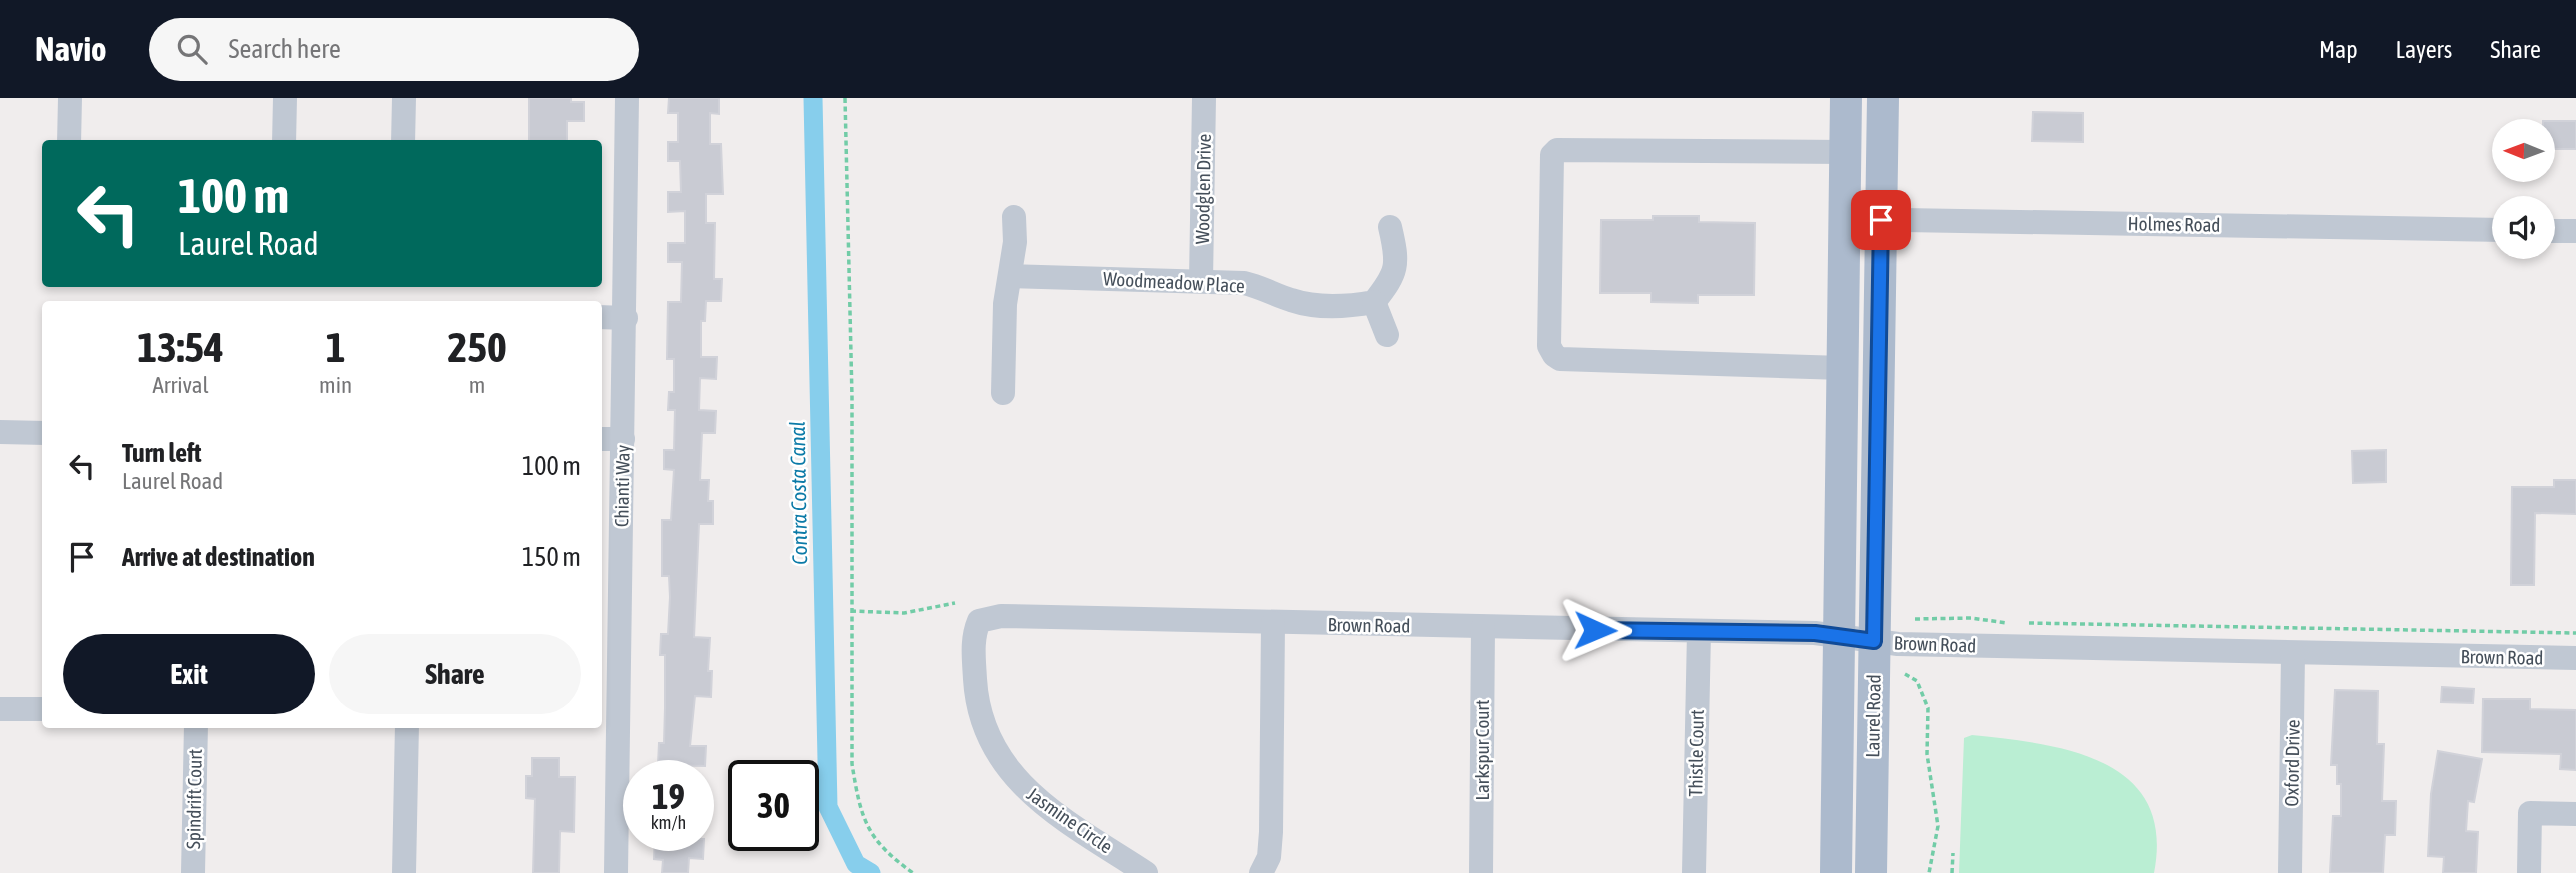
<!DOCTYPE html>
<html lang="en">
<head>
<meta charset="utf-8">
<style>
  body { margin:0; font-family:"Asap Condensed",sans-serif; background:#f6f6f6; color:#202124; height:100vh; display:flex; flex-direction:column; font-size:26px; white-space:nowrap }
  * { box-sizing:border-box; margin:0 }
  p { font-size:23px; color:#757577 }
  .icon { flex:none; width:38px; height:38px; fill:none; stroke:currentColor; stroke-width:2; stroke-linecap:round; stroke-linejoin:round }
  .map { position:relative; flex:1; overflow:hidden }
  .sheet { position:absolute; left:42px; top:203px; width:560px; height:427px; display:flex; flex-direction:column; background:#fff; border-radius:7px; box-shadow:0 4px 10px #0003 }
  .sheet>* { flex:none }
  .hud { position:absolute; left:42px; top:42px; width:560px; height:147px; border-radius:7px; box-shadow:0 4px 10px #0003; background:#00695c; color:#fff; overflow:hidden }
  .needle { width:46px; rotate:271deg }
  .buttons { position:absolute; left:2492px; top:21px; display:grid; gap:14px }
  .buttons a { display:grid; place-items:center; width:63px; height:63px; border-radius:50%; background:#fff; box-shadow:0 4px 10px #0003; font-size:35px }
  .speed { position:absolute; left:623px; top:662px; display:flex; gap:14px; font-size:35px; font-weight:700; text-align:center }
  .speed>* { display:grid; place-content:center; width:91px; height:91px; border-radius:50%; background:#fff; box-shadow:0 4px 10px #0003; line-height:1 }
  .speed small { font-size:18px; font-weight:400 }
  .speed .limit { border:4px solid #111; border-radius:10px; background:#fff; color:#111 }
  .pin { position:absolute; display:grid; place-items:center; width:60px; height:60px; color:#fff; margin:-30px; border-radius:14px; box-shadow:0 4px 10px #0006 }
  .me { position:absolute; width:77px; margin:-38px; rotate:91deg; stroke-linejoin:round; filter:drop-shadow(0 0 5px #0008) }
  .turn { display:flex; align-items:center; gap:24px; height:147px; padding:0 21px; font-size:32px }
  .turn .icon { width:91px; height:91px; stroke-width:2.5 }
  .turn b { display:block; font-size:49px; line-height:60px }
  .eta { display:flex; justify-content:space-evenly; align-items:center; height:119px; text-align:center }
  .eta b { font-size:42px; font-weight:700; line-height:49px }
  .action { display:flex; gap:14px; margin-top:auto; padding:14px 21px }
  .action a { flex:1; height:80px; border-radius:42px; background:#111827; color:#fff; font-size:28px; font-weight:700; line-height:80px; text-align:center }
  .action a+a { background:#f6f6f6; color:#202124 }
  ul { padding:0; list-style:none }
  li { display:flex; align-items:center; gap:21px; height:91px; padding:0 21px }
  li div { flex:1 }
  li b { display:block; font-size:26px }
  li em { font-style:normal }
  header { display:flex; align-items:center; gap:42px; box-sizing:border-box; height:98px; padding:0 35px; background:#111827; color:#fff }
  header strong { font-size:33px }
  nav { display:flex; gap:38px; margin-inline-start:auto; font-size:24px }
  .search { width:490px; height:63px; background:#f6f6f6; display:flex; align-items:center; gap:18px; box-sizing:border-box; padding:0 24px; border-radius:38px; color:#757577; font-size:26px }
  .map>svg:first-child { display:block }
  .green { fill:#baeed3 }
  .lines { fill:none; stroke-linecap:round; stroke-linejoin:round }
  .canal { stroke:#87ceec; stroke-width:19 }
  .building { fill:#c9cbd3; stroke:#d1d2d9; stroke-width:2 }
  .path { stroke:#72cca7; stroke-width:3.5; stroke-dasharray:5 3.5; stroke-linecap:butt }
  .minor { stroke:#c0c8d3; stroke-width:24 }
  .major { stroke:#acbacd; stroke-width:32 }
  .route-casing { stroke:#114b97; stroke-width:18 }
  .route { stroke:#1a73e8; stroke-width:12 }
  .labels { text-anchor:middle; stroke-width:5; stroke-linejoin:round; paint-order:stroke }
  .street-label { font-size:19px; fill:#454f5a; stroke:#fff }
  .water-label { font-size:21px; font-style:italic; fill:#0b7aa7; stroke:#fff }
</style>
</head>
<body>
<header>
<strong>Navio</strong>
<div class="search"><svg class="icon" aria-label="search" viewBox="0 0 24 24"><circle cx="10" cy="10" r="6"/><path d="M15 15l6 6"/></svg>Search here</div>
<nav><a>Map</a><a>Layers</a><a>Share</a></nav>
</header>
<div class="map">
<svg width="2576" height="775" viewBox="0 0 2576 775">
  <rect width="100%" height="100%" fill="#f0eded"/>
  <!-- green -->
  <path class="green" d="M 1972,637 C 2057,646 2177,657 2154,775 L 1959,775 L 1964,640 Z"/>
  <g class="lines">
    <!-- canal -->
    <polyline class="canal" points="813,0 828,709 856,766 871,775"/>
  </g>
  <!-- building -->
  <g class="building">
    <polygon points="529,0 571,0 571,4 584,4 584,23 567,23 567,46 529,46"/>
    <polygon points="669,0 719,0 719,16 710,15 710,46 721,46 723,96 706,96 706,125 715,125 714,181 722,181 721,203 706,203 705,223 701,223 701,259 717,259 716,281 700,280 699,312 716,313 715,335 702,335 700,382 709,382 708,403 713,403 713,426 699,426 694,539 710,540 708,573 712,573 711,599 695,598 690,648 706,648 705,668 658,667 659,645 664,645 665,610 665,557 660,557 661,536 668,536 670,499 669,478 662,478 662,422 671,422 674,372 664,371 664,352 674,352 675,312 668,312 669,294 674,294 674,261 667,261 668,204 681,204 682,164 668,164 668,145 685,145 685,113 668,114 668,94 681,94 680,63 668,63 668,44 678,44 678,15 668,15"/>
    <polygon points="2033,14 2083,15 2083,44 2032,43"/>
    <rect x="2543" y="23" width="33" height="28"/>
    <polygon points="1653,118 1699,118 1699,124 1755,125 1754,197 1698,197 1698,205 1651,204 1651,195 1600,195 1601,122 1653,122"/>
    <polygon points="2386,352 2386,384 2353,385 2352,353"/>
    <polygon points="2554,382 2576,382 2576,416 2535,415 2534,487 2511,487 2512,389 2554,389"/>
    <polygon points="2442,589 2474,591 2473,605 2441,604"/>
    <polygon points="2335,592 2378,593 2377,646 2384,646 2382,703 2396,703 2395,737 2385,737 2383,775 2330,775 2333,718 2341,718 2341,686 2337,686 2337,667 2331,667"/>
    <polygon points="2483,601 2530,601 2530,611 2576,612 2576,672 2560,671 2561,656 2482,654"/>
    <polygon points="2438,653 2482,661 2474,704 2468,703 2466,733 2478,734 2476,775 2443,775 2444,759 2428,758 2431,696"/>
    <polygon points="532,660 559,660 559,679 575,679 574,734 560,733 559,775 533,775 535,701 526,700 526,678 532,678"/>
    <polygon points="655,739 704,741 703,761 689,760 688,775 662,775 663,762 654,761"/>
  </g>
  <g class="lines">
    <!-- path -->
    <g class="path">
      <path d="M 845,0 L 852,299 L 852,666 C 861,722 866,741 913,775"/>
      <polyline points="851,513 904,515 955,505"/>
      <polyline points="1915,521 1971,520 2007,525"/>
      <polyline points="2029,525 2576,535"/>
      <polyline points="1905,576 1917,583 1928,610 1927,656 1938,728 1929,775"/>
      <polyline points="1952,775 1953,755"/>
    </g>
    <!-- minor -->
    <g class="minor">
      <polyline points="69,46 70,0"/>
      <polyline points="284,46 285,0"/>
      <polyline points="403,46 404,0"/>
      <polyline points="1845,121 2504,132"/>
      <polyline points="2543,133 2576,133"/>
      <path d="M 1011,178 L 1244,185 C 1262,189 1274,197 1291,202 C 1318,211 1346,209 1374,204 C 1398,174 1399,167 1390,129"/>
      <polyline points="1201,183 1204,0"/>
      <polyline points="1374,204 1387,237"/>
      <polyline points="598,219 626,220"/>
      <polyline points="1843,270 1560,261 1554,257 1549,248 1552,57 1557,52 1845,54"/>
      <polyline points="1003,295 1005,206 1015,144 1014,119"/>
      <polyline points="0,334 46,335"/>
      <polyline points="598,341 623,341"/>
      <polyline points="0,611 46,611"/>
      <polyline points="193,775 196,626"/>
      <polyline points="404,775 407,626"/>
      <polyline points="616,775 627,0"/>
      <path d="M 1146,775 C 1070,725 981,684 975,581 C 974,561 971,542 979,523 L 1001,518 L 1815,535 L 1898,546 L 2576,560"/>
      <polyline points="1261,775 1269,759 1271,734 1273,525"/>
      <polyline points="1481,775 1483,529"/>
      <polyline points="1694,775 1699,534"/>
      <polyline points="2290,775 2293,555"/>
      <polyline points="2529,775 2530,715 2576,716"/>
    </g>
    <!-- major -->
    <g class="major">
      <polyline points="1836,775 1846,0"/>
      <polyline points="1871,775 1883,0"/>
    </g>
  </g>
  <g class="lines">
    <!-- route casing -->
    <g class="route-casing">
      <polyline id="route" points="1595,532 1815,535 1874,543 1881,122"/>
    </g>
    <!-- route -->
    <use href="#route" class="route"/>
  </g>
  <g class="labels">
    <!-- street labels -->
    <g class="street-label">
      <text transform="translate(1203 91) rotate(-89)" y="7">Woodglen Drive</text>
      <text transform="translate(2174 126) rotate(1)" y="7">Holmes Road</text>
      <text transform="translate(1174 184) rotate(3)" y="7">Woodmeadow Place</text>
      <text transform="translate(622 388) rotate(-89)" y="7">Chianti Way</text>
      <text transform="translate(1369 527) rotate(1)" y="7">Brown Road</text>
      <text transform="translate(1935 546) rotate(2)" y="7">Brown Road</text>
      <text transform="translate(2502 559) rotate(1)" y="7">Brown Road</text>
      <text transform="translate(1873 618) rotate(-89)" y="7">Laurel Road</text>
      <text transform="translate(1482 652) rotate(-90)" y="7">Larkspur Court</text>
      <text transform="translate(1696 655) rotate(-89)" y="7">Thistle Court</text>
      <text transform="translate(2292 665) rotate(-89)" y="7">Oxford Drive</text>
      <text transform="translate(194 701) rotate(-89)" y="7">Spindrift Court</text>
      <text transform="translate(1070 722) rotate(35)" y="7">Jasmine Circle</text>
    </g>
    <!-- water labels -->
    <g class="water-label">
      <text transform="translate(799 395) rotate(-91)" y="7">Contra Costa Canal</text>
    </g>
  </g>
</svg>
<div class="buttons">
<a><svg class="needle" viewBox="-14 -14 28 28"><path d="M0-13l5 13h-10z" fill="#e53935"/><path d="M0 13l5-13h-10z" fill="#757577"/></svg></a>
<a><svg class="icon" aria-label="sound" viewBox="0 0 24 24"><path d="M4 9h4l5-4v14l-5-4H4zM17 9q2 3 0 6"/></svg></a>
</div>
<div class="speed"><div>19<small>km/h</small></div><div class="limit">30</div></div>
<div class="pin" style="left:1881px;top:122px;background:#d93025"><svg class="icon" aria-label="arrive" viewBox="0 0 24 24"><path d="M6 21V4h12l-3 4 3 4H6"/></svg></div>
<svg class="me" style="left:1595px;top:532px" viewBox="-20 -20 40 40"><path d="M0-17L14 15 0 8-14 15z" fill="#1a73e8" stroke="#fff" stroke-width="4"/></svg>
<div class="hud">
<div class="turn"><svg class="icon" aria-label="left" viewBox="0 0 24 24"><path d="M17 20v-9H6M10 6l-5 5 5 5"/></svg><div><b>100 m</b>Laurel Road</div></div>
</div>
<section class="sheet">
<div class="eta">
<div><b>13:54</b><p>Arrival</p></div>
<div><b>1</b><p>min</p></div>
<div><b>250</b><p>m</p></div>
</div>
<ul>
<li><svg class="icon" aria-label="left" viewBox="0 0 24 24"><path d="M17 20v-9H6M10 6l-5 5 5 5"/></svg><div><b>Turn left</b><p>Laurel Road</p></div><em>100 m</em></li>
<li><svg class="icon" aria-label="arrive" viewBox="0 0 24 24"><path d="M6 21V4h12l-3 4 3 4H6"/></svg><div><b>Arrive at destination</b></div><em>150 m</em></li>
</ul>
<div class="action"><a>Exit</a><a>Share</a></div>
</section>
</div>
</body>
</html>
